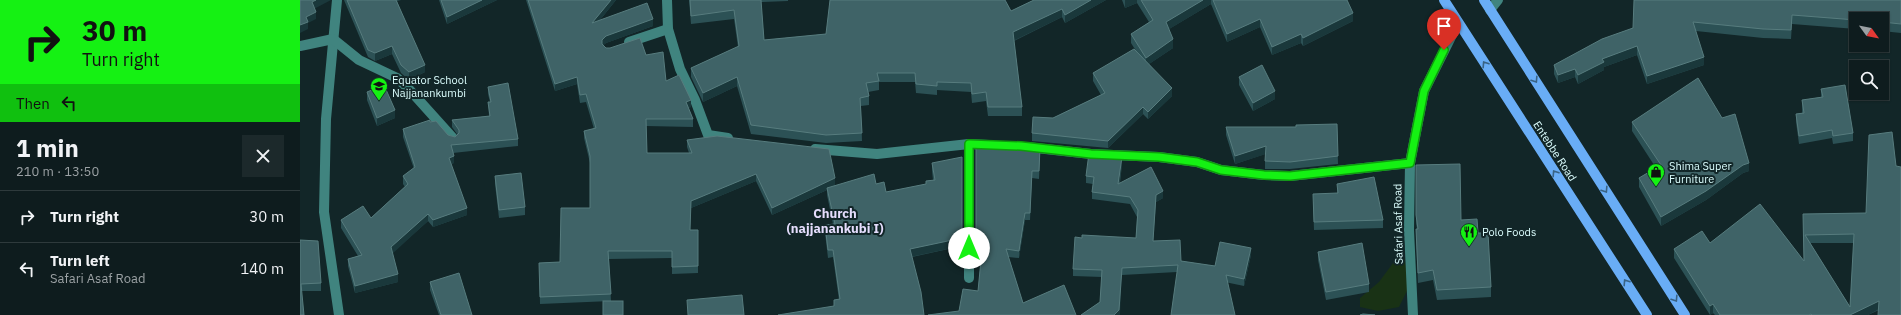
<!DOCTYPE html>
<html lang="en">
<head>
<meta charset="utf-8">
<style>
  body { margin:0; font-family:"IBM Plex Sans",sans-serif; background:#1c292b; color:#f1f3f6; height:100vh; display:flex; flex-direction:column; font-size:15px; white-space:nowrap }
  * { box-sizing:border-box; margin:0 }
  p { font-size:13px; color:#9ba1a4 }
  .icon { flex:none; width:22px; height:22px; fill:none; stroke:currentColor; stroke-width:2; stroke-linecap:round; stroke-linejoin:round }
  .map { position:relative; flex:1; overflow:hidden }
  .side { display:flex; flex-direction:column; background:#0e1c1e; width:300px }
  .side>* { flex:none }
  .banner { background:#15f113; color:#111; overflow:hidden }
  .needle { width:26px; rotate:123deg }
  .tools { position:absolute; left:1549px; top:12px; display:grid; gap:8px }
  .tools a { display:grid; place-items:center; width:40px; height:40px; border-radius:0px; background:#0e1c1e; box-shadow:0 1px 3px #0004,0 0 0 1px #2e3a3c; font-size:20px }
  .pin { position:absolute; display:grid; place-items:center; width:34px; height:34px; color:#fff; margin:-41px -17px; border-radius:50% 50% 50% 0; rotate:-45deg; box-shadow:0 0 4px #0007 }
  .pin .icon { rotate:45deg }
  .me { position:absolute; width:44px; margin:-22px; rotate:0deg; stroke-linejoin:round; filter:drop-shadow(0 0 3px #0008) }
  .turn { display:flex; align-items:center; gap:14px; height:84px; padding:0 16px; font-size:18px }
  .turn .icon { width:52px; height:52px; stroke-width:2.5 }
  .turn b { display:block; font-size:28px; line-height:34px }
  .then { display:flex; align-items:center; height:38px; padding:0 16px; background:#0003; gap:8px; font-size:15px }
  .round { display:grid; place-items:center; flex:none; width:42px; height:42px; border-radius:0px; background:#1c292b }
  .head { display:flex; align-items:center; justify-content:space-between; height:68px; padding:0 16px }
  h1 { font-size:24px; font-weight:700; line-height:30px }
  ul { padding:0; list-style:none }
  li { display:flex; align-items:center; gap:12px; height:52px; padding:0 16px; border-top:1px solid #2e3a3c }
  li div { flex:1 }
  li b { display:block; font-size:15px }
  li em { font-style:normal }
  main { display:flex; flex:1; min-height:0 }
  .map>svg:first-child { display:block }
  .green { fill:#193215 }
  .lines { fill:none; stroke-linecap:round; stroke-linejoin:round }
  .minor { stroke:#40847f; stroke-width:10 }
  .major { stroke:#69adf6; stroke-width:10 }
  .wall { fill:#2c5155; fill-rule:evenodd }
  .shaded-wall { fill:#1a383b }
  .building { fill:#3f6367; stroke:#577c7e; fill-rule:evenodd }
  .oneway { stroke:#396385 }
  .route-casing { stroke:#0e9d0c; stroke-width:10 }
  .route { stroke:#15f113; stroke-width:7 }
  .labels { text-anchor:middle; stroke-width:4; stroke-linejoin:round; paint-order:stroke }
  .poi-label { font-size:11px; fill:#dbfdfd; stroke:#122628; text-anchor:start }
  .street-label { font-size:11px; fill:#dbfdfd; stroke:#122628 }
  .quarter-label { font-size:13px; font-weight:bold; fill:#e5ddfd; stroke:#122628 }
</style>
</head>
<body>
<main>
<section class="side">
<div class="banner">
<div class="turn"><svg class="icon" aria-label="right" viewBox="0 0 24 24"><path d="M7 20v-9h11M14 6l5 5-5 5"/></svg><div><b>30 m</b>Turn right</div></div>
<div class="then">Then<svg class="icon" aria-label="left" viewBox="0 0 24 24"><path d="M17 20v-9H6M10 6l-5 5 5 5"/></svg></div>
</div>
<div class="head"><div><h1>1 min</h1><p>210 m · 13:50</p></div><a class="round"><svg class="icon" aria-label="close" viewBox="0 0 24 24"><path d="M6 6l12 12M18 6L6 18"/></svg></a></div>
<ul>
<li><svg class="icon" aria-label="right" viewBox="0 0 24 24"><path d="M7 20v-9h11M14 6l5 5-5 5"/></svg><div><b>Turn right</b></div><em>30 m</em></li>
<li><svg class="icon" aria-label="left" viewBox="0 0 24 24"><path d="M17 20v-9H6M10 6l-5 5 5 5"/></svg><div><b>Turn left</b><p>Safari Asaf Road</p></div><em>140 m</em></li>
</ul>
</section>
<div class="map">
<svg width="1601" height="315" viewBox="0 0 1601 315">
  <rect width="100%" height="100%" fill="#122628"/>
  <!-- green -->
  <polygon class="green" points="1099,255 1105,259 1108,289 1099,307 1078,311 1060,307 1060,298 1079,282"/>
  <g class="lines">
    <!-- minor -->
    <g class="minor">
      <polyline points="37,0 26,119 24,212 39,315"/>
      <polyline points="367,0 368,29"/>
      <polyline points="1190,10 1198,0"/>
      <polyline points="329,42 368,29 380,69 395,100 408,135 428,138"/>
      <polyline points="0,46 33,39 59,60 97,78 108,88 153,138"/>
      <polyline points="727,147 791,154 859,157 897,162 921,170 964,175 990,176 1110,163"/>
      <polyline points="515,149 577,154 669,144 689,145"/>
      <polyline points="669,278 669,144"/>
      <polyline points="1113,315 1109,230 1110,163 1124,91 1158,23"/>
    </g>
    <!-- major -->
    <g class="major">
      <polyline points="1144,0 1347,315"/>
      <polyline points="1184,0 1385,315"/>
    </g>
  </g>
  <!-- wall -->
  <g class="wall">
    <polygon points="44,0 101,0 97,1 125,72 109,80 101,73 92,54 75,61 68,57"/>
    <polygon points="139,0 197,0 147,24"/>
    <polygon points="226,0 316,0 300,20 353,26 306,43 303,45 306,48 346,55 366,81 391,107 388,108 393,119 393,127 346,126 347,153 389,153 387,147 387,140 535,185 576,184 586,192 626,184 626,181 633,180 632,171 632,163 662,246 612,257 534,306 534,300 539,300 533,257 528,258 525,233 525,225 533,224 527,195 527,190 472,215 456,181 391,208 390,230 398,230 398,273 372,274 372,258 309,259 311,301 240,304 239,263 260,262 290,208 290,163 284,138 284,131 294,129 286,102 280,103 277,84 255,91"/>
    <polygon points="389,0 488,0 488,1 461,2 464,40 526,34 711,11 734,0 806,0 765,23 762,17 714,41 722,107 722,116 688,116 686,101 672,103 671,92 637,90 637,95 616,93 615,82 579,82 579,90 568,92 569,96 569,105 561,106 562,141 526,143 451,134 437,86 403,102 391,77 391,68 438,47 434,19 391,24"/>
    <polygon points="822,0 1047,0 1053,21 1003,46 1001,43 972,55 960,27 927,42 911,4 869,29 873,48 849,64 872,96 848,119 843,114 808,148 732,141 732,133 753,118 801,95 793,81 793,73 836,51 831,43 831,34 849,22 837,3 825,8"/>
    <polygon points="1601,0 1601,33 1582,31 1582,19 1556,19 1556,29 1492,24 1491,39 1463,38 1396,31 1404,65 1347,84 1337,55 1304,67 1304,70 1278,84 1275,77 1258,83 1254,74 1254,65 1333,28"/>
    <polygon points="939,77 975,99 953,111 939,85"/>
    <polygon points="188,87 218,139 218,146 153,153 154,163 151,164 167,215 133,227 128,221 92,253 98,282 55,293 48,266 48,259 58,256 41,228 41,220 71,218 105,187 103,184 103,176 114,169 103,137 103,129 130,122 148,135 155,137 157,134 152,127 152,120 189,116 188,102 190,102 188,94"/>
    <polygon points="1521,89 1553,133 1553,141 1533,144 1532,138 1499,144 1496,122 1496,114 1502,113 1502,100 1521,97"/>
    <polygon points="67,92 95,118 77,126 67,100"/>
    <polygon points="1332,122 1449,171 1443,173 1406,200 1361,226 1339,187 1339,178 1356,168 1332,131"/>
    <polygon points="1037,124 1038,164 990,169 965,169 965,154 935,164 926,135 926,127 996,127"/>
    <polygon points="676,143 740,155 739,179 732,178 730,220 725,220 719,258 708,257 723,303 659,311 678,291 681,258 676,256"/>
    <polygon points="822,164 820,183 863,198 856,202 853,241 881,261 915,266 951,255 944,286 877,272 822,275 800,302 802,277 773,276 773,269 782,238 836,238 837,217 830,204 792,199 792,192 793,184 786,183 786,176"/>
    <polygon points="1116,165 1161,220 1178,233 1191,287 1191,297 1137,300 1133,280 1118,283 1116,239 1116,229 1117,229 1116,224"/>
    <polygon points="195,176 225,207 225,215 199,218 195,184"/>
    <polygon points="1037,184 1083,220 1083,228 1014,230 1013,202 1037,193"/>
    <path d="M 1566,213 L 1579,310 L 1568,315 L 1415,315 L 1413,313 L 1410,315 L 1374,258 L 1374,249 L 1410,243 L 1504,261 L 1503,214 ZM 1510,243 L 1554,243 L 1550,307 Z"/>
    <polygon points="0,240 21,283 21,291 1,291 0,315"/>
    <polygon points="1018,252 1069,284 1069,292 1026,300 1018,260"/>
    <polygon points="130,282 172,315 139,315 130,290"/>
  </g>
  <!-- shaded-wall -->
  <g class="shaded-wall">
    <polygon points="16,0 31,0 12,10 12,2"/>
    <polygon points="182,0 197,0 147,24 147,17"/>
    <polygon points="311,0 316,0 292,30 292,23"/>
    <polygon points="791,0 806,0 765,23 765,15"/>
    <polygon points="825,0 837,0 837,3 825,8"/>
    <polygon points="903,0 911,0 911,4 866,31 866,22"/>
    <polygon points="762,9 762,17 713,41 713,32"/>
    <polygon points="16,12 16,19 8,23 8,29 0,33 0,25 6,17"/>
    <polygon points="1053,13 1053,21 1003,46 1003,38"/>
    <polygon points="353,19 353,26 306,43 302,47 302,40 306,36"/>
    <polygon points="960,19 960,27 927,42 927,34"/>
    <polygon points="1001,34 1001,43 972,55 972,47"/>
    <polygon points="873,39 873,48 846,66 846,58"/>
    <polygon points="92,46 92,54 75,61 75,53"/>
    <polygon points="1337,46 1337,55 1304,67 1304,70 1278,84 1278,75 1302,59"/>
    <polygon points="1404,57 1404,65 1347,84 1347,76"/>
    <polygon points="125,65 125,72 109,80 109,72"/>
    <polygon points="1275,69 1275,77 1258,83 1258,75"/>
    <polygon points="277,77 277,84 255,91 255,84"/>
    <polygon points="437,77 437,86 403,102 403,93"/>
    <polygon points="872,88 872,96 848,119 848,112"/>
    <polygon points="975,91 975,99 953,111 953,103"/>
    <polygon points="391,100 391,107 386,109 386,102"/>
    <polygon points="843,107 843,114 808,148 808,141"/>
    <polygon points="95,110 95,118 77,126 77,118"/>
    <polygon points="966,146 966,154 935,164 935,156"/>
    <polygon points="154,156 154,163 149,165 149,158"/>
    <polygon points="822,157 822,164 818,191 818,184"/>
    <polygon points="1449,163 1449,171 1443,173 1406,200 1361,226 1361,217 1443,165"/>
    <polygon points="456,174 456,181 391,208 391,201"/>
    <polygon points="535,178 535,186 527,188 527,190 472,215 472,208"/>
    <polygon points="863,191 863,198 856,202 853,248 856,195"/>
    <polygon points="167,208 167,215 133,227 133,220"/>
    <polygon points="725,213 725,220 719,258 719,251"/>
    <polygon points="128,214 128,221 91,255 91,247"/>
    <polygon points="662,238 662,246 610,257 610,249"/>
    <polygon points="951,248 951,255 944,286 944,279"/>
    <polygon points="822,268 820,315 814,315"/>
    <polygon points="98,274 98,282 55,293 55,286"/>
    <polygon points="1579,301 1579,309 1568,315 1550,315"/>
    <polygon points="1413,304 1413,313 1410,315 1410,306"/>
  </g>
  <!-- building -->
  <g class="building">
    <polygon points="0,0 16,0 12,2 16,12 6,17 8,22 0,25"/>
    <polygon points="47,0 96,0 125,65 109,72 101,65 92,46 75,53 68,50"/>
    <polygon points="141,0 182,0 147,17"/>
    <polygon points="228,0 311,0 292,23 347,3 353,19 306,36 302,40 302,44 306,48 310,48 340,38 346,55 363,52 366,81 379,75 391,100 386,102 393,119 346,119 347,153 392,153 387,140 417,136 529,149 535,178 472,208 456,174 391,201 390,230 398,230 398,266 372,267 372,251 308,251 311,294 240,297 239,263 260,262 261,208 290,208 290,156 284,131 296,128 286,94 280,95 277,77 255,84"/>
    <polygon points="390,0 461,0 464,40 526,34 530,0 705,0 711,11 734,0 791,0 765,15 762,9 713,32 722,107 688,107 686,92 672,94 671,83 637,82 637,86 616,84 615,73 577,73 579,81 566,83 569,96 560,98 562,133 526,135 451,125 437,77 403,93 391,68 439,46 434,10 391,16"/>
    <polygon points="841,0 903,0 866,22 873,39 846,58 831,34 853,20"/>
    <polygon points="913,0 1047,0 1053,13 1003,38 1001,34 972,47 960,19 927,34"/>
    <polygon points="1334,0 1601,0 1601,24 1582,22 1582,19 1556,19 1556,20 1492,15 1491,30 1463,29 1393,22 1404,57 1347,76 1337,46 1302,59 1304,62 1278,75 1275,69 1258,75 1254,65 1302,39 1333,28"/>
    <polygon points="834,49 872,88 848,112 843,107 808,141 732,133 733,117 753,118 805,93 793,73"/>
    <polygon points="962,65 975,91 953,103 939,77"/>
    <polygon points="1398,78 1422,118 1435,114 1449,163 1443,165 1406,191 1361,217 1339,178 1361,165 1332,122"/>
    <polygon points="208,83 218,139 151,145 154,156 149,158 167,208 133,220 128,214 91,247 98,274 55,286 48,259 62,255 41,220 63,206 71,218 108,184 103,176 115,167 103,129 130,120 130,122 136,121 148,135 155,137 159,133 159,130 152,120 190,116 188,102 191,102 188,87"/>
    <polygon points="84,85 95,110 77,118 67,92"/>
    <polygon points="1545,85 1553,133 1533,136 1532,130 1499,136 1496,114 1504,113 1502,100 1523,97 1521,89"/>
    <polygon points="1037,124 1038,156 990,162 965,161 966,146 935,156 926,127 996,127 996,125"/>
    <path d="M 1592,132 L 1596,166 L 1601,167 L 1601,315 L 1578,315 L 1579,301 L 1550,315 L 1512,315 L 1511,314 L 1509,315 L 1420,315 L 1413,304 L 1410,306 L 1374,249 L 1402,231 L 1410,243 L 1460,204 L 1504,261 L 1503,214 L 1566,213 L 1569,135 ZM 1554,234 L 1550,307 L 1505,235 Z"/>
    <polygon points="676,143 740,147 739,171 732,171 730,213 725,213 719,251 706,249 723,303 764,285 776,315 628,315 659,311 663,289 678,291 682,250 676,249"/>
    <polygon points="789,153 822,157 818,184 851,167 863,191 856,195 853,241 880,240 881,261 915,266 920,242 951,248 944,279 926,275 935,315 871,315 878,265 822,268 819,310 814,315 781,315 800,302 802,270 773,269 775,237 782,238 782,235 836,238 838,210 830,197 792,192 794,177 786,176"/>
    <polygon points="662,157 662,238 610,249 621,292 624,315 478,315 534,306 534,300 540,299 533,250 528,250 525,225 535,224 527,188 574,174 576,184 584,182 586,192 626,184 626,181 635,180 632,163"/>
    <polygon points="1160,164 1161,220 1177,219 1178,233 1188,233 1191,287 1137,290 1133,270 1118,273 1116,229 1118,229 1116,215 1116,165"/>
    <polygon points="221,173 225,207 199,210 195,176"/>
    <polygon points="1074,177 1083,220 1014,222 1013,194 1038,193 1037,184"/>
    <polygon points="0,240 18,241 21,283 1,284 4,315 0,315"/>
    <polygon points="1062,243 1069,284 1026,292 1018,252"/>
    <polygon points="159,273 172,315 141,315 130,282"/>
    <polygon points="442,295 444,315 388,315 387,300"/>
    <rect x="303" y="301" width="20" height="14"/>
    <polygon points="1063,314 1075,315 1060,315"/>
  </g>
  <!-- one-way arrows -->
  <defs><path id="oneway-chevron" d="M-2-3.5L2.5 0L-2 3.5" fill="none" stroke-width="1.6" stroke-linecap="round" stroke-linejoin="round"/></defs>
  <g class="oneway">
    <use href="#oneway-chevron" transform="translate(1185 64) rotate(-123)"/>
    <use href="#oneway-chevron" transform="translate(1235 80) rotate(57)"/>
    <use href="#oneway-chevron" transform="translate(1255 173) rotate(-123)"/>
    <use href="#oneway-chevron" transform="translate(1305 190) rotate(57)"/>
    <use href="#oneway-chevron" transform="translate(1326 282) rotate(-123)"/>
    <use href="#oneway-chevron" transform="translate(1375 299) rotate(57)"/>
  </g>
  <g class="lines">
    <!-- route casing -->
    <g class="route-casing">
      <polyline id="route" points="669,248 669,144 721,146 791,154 859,157 897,162 921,170 964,175 990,176 1110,163 1124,91 1144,50"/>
    </g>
    <!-- route -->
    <use href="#route" class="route"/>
  </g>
  <!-- icons -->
  <defs>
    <g id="school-pin" transform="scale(0.9)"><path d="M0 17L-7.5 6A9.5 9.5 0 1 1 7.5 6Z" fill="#15f113" stroke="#122628"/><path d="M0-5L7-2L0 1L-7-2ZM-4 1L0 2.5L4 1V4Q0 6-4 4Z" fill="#111"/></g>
    <g id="shop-pin" transform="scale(0.9)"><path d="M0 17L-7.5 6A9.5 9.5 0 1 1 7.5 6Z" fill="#15f113" stroke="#122628"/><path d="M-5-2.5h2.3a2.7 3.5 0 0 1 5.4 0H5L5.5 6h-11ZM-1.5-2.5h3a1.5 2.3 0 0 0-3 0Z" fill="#111"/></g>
    <g id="restaurant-pin" transform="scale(0.9)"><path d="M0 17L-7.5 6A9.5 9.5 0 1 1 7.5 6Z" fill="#15f113" stroke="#122628"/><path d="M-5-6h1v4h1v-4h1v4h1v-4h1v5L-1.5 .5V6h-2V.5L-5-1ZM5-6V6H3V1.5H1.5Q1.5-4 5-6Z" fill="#111"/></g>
  </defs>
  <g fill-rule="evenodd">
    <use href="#school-pin" x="79" y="86"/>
    <use href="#shop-pin" x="1356" y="172"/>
    <use href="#restaurant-pin" x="1169" y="232"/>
  </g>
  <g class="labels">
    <!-- poi labels -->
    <g class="poi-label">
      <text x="92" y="84">Equator School<tspan x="92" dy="13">Najjanankumbi</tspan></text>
      <text x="1369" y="170">Shima Super<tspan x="1369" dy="13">Furniture</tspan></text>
      <text x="1182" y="236">Polo Foods</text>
    </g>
    <!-- street labels -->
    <g class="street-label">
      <text transform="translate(1255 151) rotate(57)" y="4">Entebbe Road</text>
      <text transform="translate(1098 224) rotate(-91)" y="4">Safari Asaf Road</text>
    </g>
    <!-- quarter labels -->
    <g class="quarter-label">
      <text x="535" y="218">Church<tspan x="535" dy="15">(najjanankubi I)</tspan></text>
    </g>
  </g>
</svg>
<div class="tools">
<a><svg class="needle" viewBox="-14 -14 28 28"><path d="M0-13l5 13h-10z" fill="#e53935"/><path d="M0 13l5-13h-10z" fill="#9ba1a4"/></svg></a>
<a><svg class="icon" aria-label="search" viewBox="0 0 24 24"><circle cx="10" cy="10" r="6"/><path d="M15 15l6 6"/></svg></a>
</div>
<div class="pin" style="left:1144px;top:50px;background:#d93025"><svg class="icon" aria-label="arrive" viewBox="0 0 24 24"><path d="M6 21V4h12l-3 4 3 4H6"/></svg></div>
<svg class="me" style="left:669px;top:248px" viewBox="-20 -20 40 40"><circle r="19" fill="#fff"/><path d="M0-13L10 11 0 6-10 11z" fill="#15f113"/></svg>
</div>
</main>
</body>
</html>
